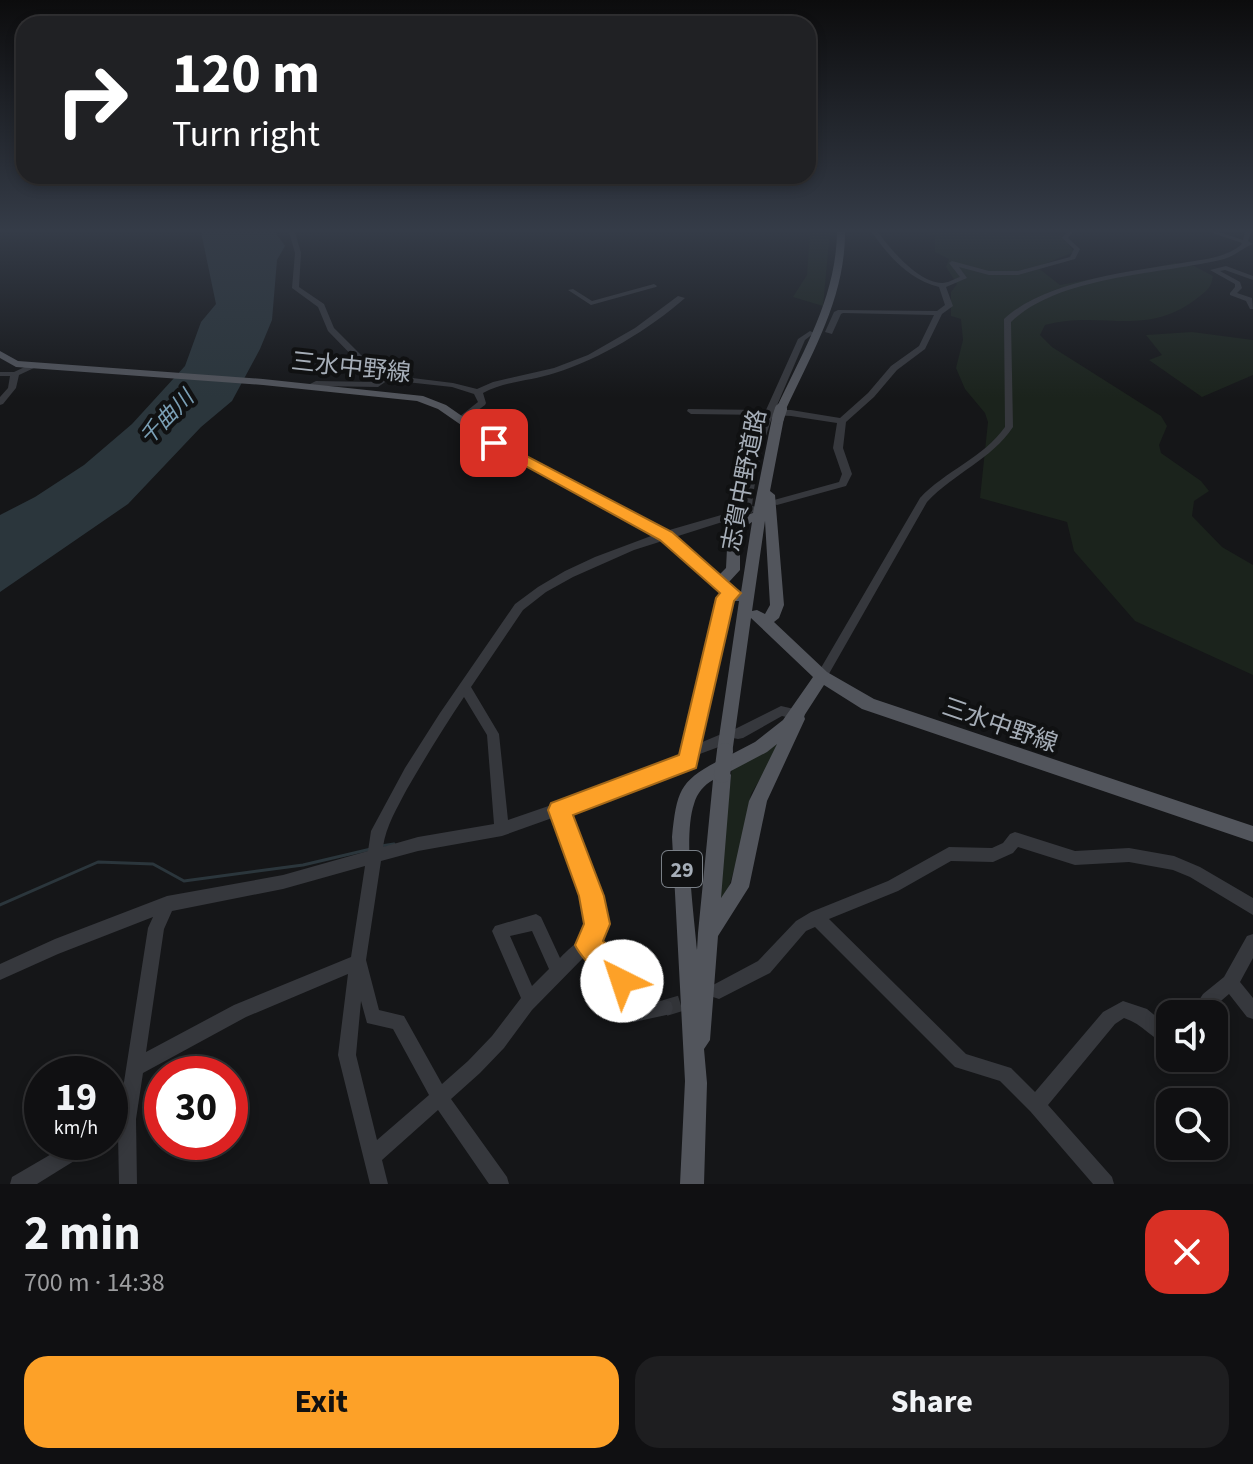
<!DOCTYPE html>
<html lang="en">
<head>
<meta charset="utf-8">
<style>
  body { margin:0; font-family:"Source Sans 3","Noto Sans JP",sans-serif; background:#1e1e20; color:#f1f3f6; height:100vh; display:flex; flex-direction:column; font-size:30px; white-space:nowrap }
  * { box-sizing:border-box; margin:0 }
  p { font-size:26px; color:#9c9d9f }
  .icon { flex:none; width:44px; height:44px; fill:none; stroke:currentColor; stroke-width:2; stroke-linecap:round; stroke-linejoin:round }
  .map { position:relative; height:1184px; overflow:hidden }
  .panel { display:flex; flex-direction:column; background:#101012; flex:1 }
  .panel>* { flex:none }
  .guide { position:absolute; left:16px; top:16px; width:800px; height:168px; border-radius:24px; box-shadow:0 4px 12px #0003,0 0 0 2px #303032; background:#202124; color:#fff; overflow:hidden }
  .controls { position:absolute; left:1156px; top:1000px; display:grid; gap:16px }
  .controls a { display:grid; place-items:center; width:72px; height:72px; border-radius:16px; background:#101012; box-shadow:0 4px 12px #0003,0 0 0 2px #303032; font-size:40px }
  .speed { position:absolute; left:24px; top:1056px; display:flex; gap:16px; font-size:40px; font-weight:700; text-align:center }
  .speed>* { display:grid; place-content:center; width:104px; height:104px; border-radius:50%; background:#101012; box-shadow:0 4px 12px #0003,0 0 0 2px #303032; line-height:1 }
  .speed small { font-size:20px; font-weight:400 }
  .speed .limit { border:12px solid #d22; background:#fff; color:#111 }
  .pin { position:absolute; display:grid; place-items:center; width:68px; height:68px; color:#fff; margin:-34px; border-radius:16px; box-shadow:0 4px 12px #0006 }
  .me { position:absolute; width:88px; margin:-44px; rotate:319deg; stroke-linejoin:round; filter:drop-shadow(0 0 6px #0008) }
  .turn { display:flex; align-items:center; gap:28px; height:168px; padding:0 24px; font-size:36px }
  .turn .icon { width:104px; height:104px; stroke-width:2.5 }
  .turn b { display:block; font-size:56px; line-height:68px }
  .round { display:grid; place-items:center; flex:none; width:84px; height:84px; border-radius:24px; background:#1e1e20 }
  .headline { display:flex; align-items:center; justify-content:space-between; height:136px; padding:0 24px }
  h1 { font-size:48px; font-weight:700; line-height:60px }
  .cta { display:flex; gap:16px; margin-top:auto; padding:16px 24px }
  .cta a { flex:1; height:92px; border-radius:24px; background:#fda128; color:#111; font-size:32px; font-weight:700; line-height:92px; text-align:center }
  .cta a+a { background:#1e1e20; color:#f1f3f6 }
  .map>svg:first-child { display:block }
  .green { fill:#1b231c }
  .water { fill:#2b363c }
  .lines { fill:none; stroke-linecap:round; stroke-linejoin:round }
  .stream-far1 { stroke:#2b363c; stroke-width:2 }
  .stream { stroke:#2b363c; stroke-width:3 }
  .minor-tunnel { stroke:#323438; stroke-width:16; stroke-dasharray:16 8; stroke-linecap:butt }
  .minor { fill:#36383d; fill-rule:evenodd }
  .major { fill:#52555c; fill-rule:evenodd }
  .major-bridge-far1 { stroke:#52555c; stroke-width:12 }
  .major-bridge { stroke:#52555c; stroke-width:16 }
  .route { fill:#fda128; stroke:#a4691a; stroke-width:2 }
  .labels { text-anchor:middle; stroke-width:8; stroke-linejoin:round; paint-order:stroke }
  .far-water-label { font-size:22px; font-style:italic; fill:#7ba0b6; stroke:#101112 }
  .shield { fill:#101112; stroke:#797f86; stroke-width:2 }
  .shield-label { font-size:22px; font-weight:bold; fill:#a6aeb8 }
  .street-label { font-size:24px; fill:#a6aeb8; stroke:#101112 }
</style>
</head>
<body>
<div class="map">
<svg width="1253" height="1184" viewBox="0 0 1253 1184">
  <rect width="100%" height="100%" fill="#151618"/>
  <!-- green -->
  <g class="green">
    <polygon points="810,232 830,232 823,306 793,297 807,275"/>
    <path d="M 924,232 L 1061,235 L 1074,252 L 1037,267 L 1060,285 L 1176,263 L 1194,266 L 1213,276 C 1211,287 1209,289 1200,296 C 1146,340 1103,309 1045,325 L 1040,335 L 1052,347 L 1161,416 L 1167,426 L 1159,445 L 1161,453 L 1201,481 L 1209,491 L 1194,501 L 1192,516 L 1222,547 L 1253,565 L 1253,675 L 1135,621 L 1074,551 L 1067,522 L 980,498 L 988,422 L 985,413 L 965,389 L 956,368 L 963,340 L 961,319 L 951,316 L 951,292 L 957,284 L 946,267 L 949,259 L 935,252 L 935,235 Z"/>
    <polygon points="1192,332 1253,340 1253,375 1202,397 1149,360 1162,355 1146,335"/>
    <polygon points="787,735 751,794 737,860 724,903 717,906 732,766"/>
  </g>
  <!-- water -->
  <polygon class="water" points="201,232 275,232 285,246 277,260 272,320 260,349 232,401 201,427 128,504 0,592 0,515 35,497 84,465 132,424 185,366 201,322 216,304"/>
  <g class="lines">
    <!-- stream-far1 -->
    <polyline class="stream-far1" points="589,792 681,759"/>
    <!-- stream -->
    <g class="stream">
      <polyline points="381,846 394,844"/>
      <polyline points="0,905 98,862 153,864 184,881 303,865 371,849"/>
    </g>
    <!-- minor-tunnel -->
    <polyline class="minor-tunnel" points="665,1008 695,999"/>
    <!-- minor -->
    <g class="minor">
      <path d="M 289,232 L 295,232 L 301,253 L 299,287 L 324,304 L 334,328 L 375,369 L 388,375 L 453,383 L 477,389 L 493,382 L 554,368 L 588,355 L 635,328 L 678,296 L 685,298 C 650,329 600,359 555,373 C 531,381 505,381 483,393 L 486,403 L 485,405 L 462,422 L 458,419 L 459,417 L 478,402 L 474,394 L 452,387 L 388,380 L 378,387 L 318,386 L 314,389 L 308,389 L 308,385 L 316,381 L 376,382 L 381,378 L 369,373 L 328,331 L 318,307 L 292,288 L 295,253 Z"/>
      <path d="M 872,232 L 878,232 C 890,249 919,283 942,283 C 948,283 954,279 960,277 L 949,263 L 952,261 L 989,271 L 1018,271 L 1070,257 L 1074,249 L 1062,238 L 1067,232 L 1073,232 L 1068,238 L 1080,249 L 1075,259 L 1018,275 L 989,275 L 959,267 L 967,278 L 946,287 L 953,306 L 942,314 L 925,349 L 897,370 L 874,397 L 846,422 L 843,448 L 852,474 L 846,486 L 777,505 L 774,504 L 772,502 L 774,500 L 839,482 L 842,474 L 833,448 L 837,423 L 791,416 L 773,415 C 762,445 755,475 752,506 L 757,507 L 759,509 L 757,511 L 634,550 L 573,577 L 546,592 L 523,610 L 471,687 L 499,734 L 508,820 L 679,761 L 684,755 L 719,598 L 728,590 L 736,590 L 738,593 L 730,600 L 700,743 L 719,735 L 724,737 L 725,741 L 724,745 L 697,755 L 689,769 L 568,812 C 577,836 607,903 605,926 C 604,932 601,938 598,943 C 621,963 628,976 639,1005 L 665,1000 L 671,1002 L 673,1008 L 671,1014 L 634,1022 L 628,1020 C 615,987 615,979 587,954 L 532,1010 L 504,1048 L 480,1073 L 451,1099 L 507,1177 L 509,1184 L 489,1184 L 438,1110 L 382,1160 L 388,1184 L 370,1184 L 338,1055 L 348,974 L 246,1017 L 143,1073 L 136,1119 L 137,1184 L 119,1184 L 118,1134 L 110,1138 L 110,1119 L 119,1114 L 148,928 L 153,917 L 58,954 L 0,980 L 0,964 L 55,939 L 167,896 L 283,875 L 368,851 L 371,831 L 405,768 L 440,713 L 515,604 L 538,587 L 565,571 L 595,557 L 659,533 L 742,509 L 749,466 L 764,415 L 691,414 L 687,411 L 688,409 L 766,410 L 798,339 L 810,331 L 814,333 L 805,340 L 775,410 L 791,410 L 840,418 L 868,393 L 891,366 L 919,346 L 934,315 L 843,313 L 841,314 L 832,334 L 825,332 L 834,312 L 838,310 L 937,311 L 945,305 L 939,287 C 910,280 888,256 872,232 ZM 464,697 L 487,735 L 494,824 L 418,837 L 383,847 C 386,826 397,808 407,789 C 425,758 444,727 464,697 ZM 555,817 L 586,904 C 593,937 581,936 560,958 L 541,917 L 536,914 L 495,926 L 492,931 L 521,998 L 492,1036 L 468,1061 L 442,1084 L 404,1016 L 379,1010 L 366,960 L 381,861 L 418,851 L 502,836 ZM 365,866 L 351,957 L 234,1005 L 146,1052 L 164,929 L 172,911 L 283,889 ZM 532,931 L 549,969 L 532,986 L 510,936 ZM 361,1001 L 367,1023 L 393,1029 L 429,1095 L 377,1140 L 356,1055 Z"/>
      <path d="M 1210,232 L 1219,232 L 1243,240 L 1245,232 L 1251,232 L 1248,241 L 1253,244 C 1244,247 1235,256 1224,259 C 1160,275 1060,275 1011,322 L 1013,427 C 991,460 954,473 927,502 L 826,679 L 822,681 L 818,679 L 816,676 L 818,673 L 920,498 C 945,471 983,458 1005,427 L 1004,319 C 1045,281 1127,272 1182,263 C 1203,259 1223,259 1241,245 L 1242,243 Z"/>
      <polygon points="1226,266 1253,276 1253,280 1225,270 1220,271 1240,282 1242,288 1237,293 1252,298 1253,309 1250,309 1246,301 1230,295 1230,293 1235,287 1235,284 1210,270"/>
      <polygon points="654,284 657,286 656,287 591,305 568,290 573,289 592,301"/>
      <polygon points="31,364 34,364 34,368 19,375 16,388 3,404 0,405 0,397 8,388 10,376 0,376 0,372 14,372"/>
      <polygon points="781,706 803,711 805,715 803,719 799,720 782,716 743,738 738,739 733,738 732,734 733,730"/>
      <path d="M 1015,832 L 1075,851 L 1129,848 L 1174,856 L 1200,867 L 1253,898 L 1253,915 L 1190,877 L 1173,870 L 1129,862 L 1075,865 L 1018,847 L 1013,853 L 993,862 L 951,861 L 898,891 L 829,919 L 966,1054 L 1011,1068 L 1035,1092 L 1103,1012 L 1123,1001 L 1147,1009 L 1170,1028 L 1170,1047 C 1153,1040 1143,1024 1124,1018 L 1115,1024 L 1048,1105 L 1112,1177 L 1114,1184 L 1093,1184 L 1030,1111 L 1000,1081 L 955,1067 L 815,927 L 806,931 L 770,973 L 719,999 L 713,997 L 711,991 L 713,985 L 758,961 L 796,921 L 811,912 L 888,881 L 949,847 L 992,848 L 1003,843 L 1010,834 Z"/>
      <polygon points="1253,934 1253,958 1240,982 1253,998 1253,1019 1247,1017 1229,994 1215,1006 1208,1014 1190,1014 1203,994 1224,977 1247,936"/>
      <polygon points="72,1142 98,1142 95,1148 37,1184 10,1184 12,1177"/>
    </g>
    <!-- major -->
    <g class="major">
      <path d="M 837,232 L 845,232 C 845,298 813,351 786,409 L 781,412 L 777,411 L 776,409 C 803,351 836,298 837,232 Z"/>
      <path d="M 0,351 L 18,361 L 263,379 L 423,396 L 446,405 L 498,441 L 671,533 L 720,574 L 726,568 L 728,529 L 739,517 L 753,513 L 772,418 L 774,416 L 782,416 L 784,418 L 770,491 L 775,495 L 784,605 L 779,618 L 774,622 L 827,672 L 874,699 L 1253,826 L 1253,842 L 862,709 L 824,685 L 804,716 L 805,719 L 767,801 L 749,887 L 718,936 L 710,1040 L 704,1049 L 707,1083 L 704,1184 L 680,1184 L 685,1081 L 672,837 C 677,789 680,780 724,758 L 719,756 L 717,751 L 739,601 L 732,601 L 661,539 L 490,445 L 438,409 L 417,401 L 263,385 L 16,367 L 0,358 ZM 765,521 L 770,605 L 765,614 L 757,610 L 752,611 ZM 752,522 L 741,592 L 729,582 L 740,570 L 740,530 ZM 751,618 L 813,677 L 783,720 L 755,742 L 732,754 ZM 777,744 L 749,801 L 731,883 L 721,898 L 731,775 L 729,772 L 767,752 ZM 713,780 L 698,933 L 697,950 C 694,914 683,836 694,804 C 697,793 704,785 713,780 Z"/>
    </g>
    <!-- major-bridge-far1 -->
    <polyline class="major-bridge-far1" points="778,418 781,409"/>
    <!-- major-bridge -->
    <polyline class="major-bridge" points="722,775 725,751"/>
  </g>
  <!-- sky -->
  <linearGradient id="sky" x2="0" y2="1"><stop stop-color="#0c0c0d"/><stop offset="0.58" stop-color="#353c48"/><stop offset="1" stop-color="#353c48" stop-opacity="0"/></linearGradient>
  <rect width="1253" height="398" fill="url(#sky)"/>
  <!-- route -->
  <path class="route" d="M 494,439 L 672,532 L 741,593 L 734,601 L 696,768 L 573,815 L 604,896 L 610,924 L 603,941 L 619,954 L 635,981 L 631,990 L 622,994 C 611,990 580,956 575,945 L 584,924 L 579,896 L 548,810 L 551,803 L 679,755 L 716,598 L 720,593 L 660,540 L 489,446 L 489,440 Z"/>
  <g class="labels">
    <!-- far-water labels -->
    <g class="far-water-label">
      <text transform="translate(166 417) rotate(-46)" y="8">千曲川</text>
    </g>
    <!-- shield labels -->
    <rect class="shield" x="662" y="851" width="40" height="36" rx="6"/>
    <g class="shield-label">
      <text x="682" y="877">29</text>
    </g>
    <!-- street labels -->
    <g class="street-label">
      <text transform="translate(351 367) rotate(6)" y="8">三水中野線</text>
      <text transform="translate(744 480) rotate(-79)" y="8">志賀中野道路</text>
      <text transform="translate(1000 725) rotate(19)" y="8">三水中野線</text>
    </g>
  </g>
</svg>
<div class="controls">
<a><svg class="icon" aria-label="sound" viewBox="0 0 24 24"><path d="M4 9h4l5-4v14l-5-4H4zM17 9q2 3 0 6"/></svg></a>
<a><svg class="icon" aria-label="search" viewBox="0 0 24 24"><circle cx="10" cy="10" r="6"/><path d="M15 15l6 6"/></svg></a>
</div>
<div class="speed"><div>19<small>km/h</small></div><div class="limit">30</div></div>
<div class="pin" style="left:494px;top:443px;background:#d93025"><svg class="icon" aria-label="arrive" viewBox="0 0 24 24"><path d="M6 21V4h12l-3 4 3 4H6"/></svg></div>
<svg class="me" style="left:622px;top:981px" viewBox="-20 -20 40 40"><circle r="19" fill="#fff"/><path d="M0-13L10 11 0 6-10 11z" fill="#fda128"/></svg>
<div class="guide">
<div class="turn"><svg class="icon" aria-label="right" viewBox="0 0 24 24"><path d="M7 20v-9h11M14 6l5 5-5 5"/></svg><div><b>120 m</b>Turn right</div></div>
</div>
</div>
<section class="panel">
<div class="headline"><div><h1>2 min</h1><p>700 m · 14:38</p></div><a class="round" style="background:#d93025;color:#fff"><svg class="icon" aria-label="close" viewBox="0 0 24 24"><path d="M6 6l12 12M18 6L6 18"/></svg></a></div>
<div class="cta"><a>Exit</a><a>Share</a></div>
</section>
</body>
</html>
